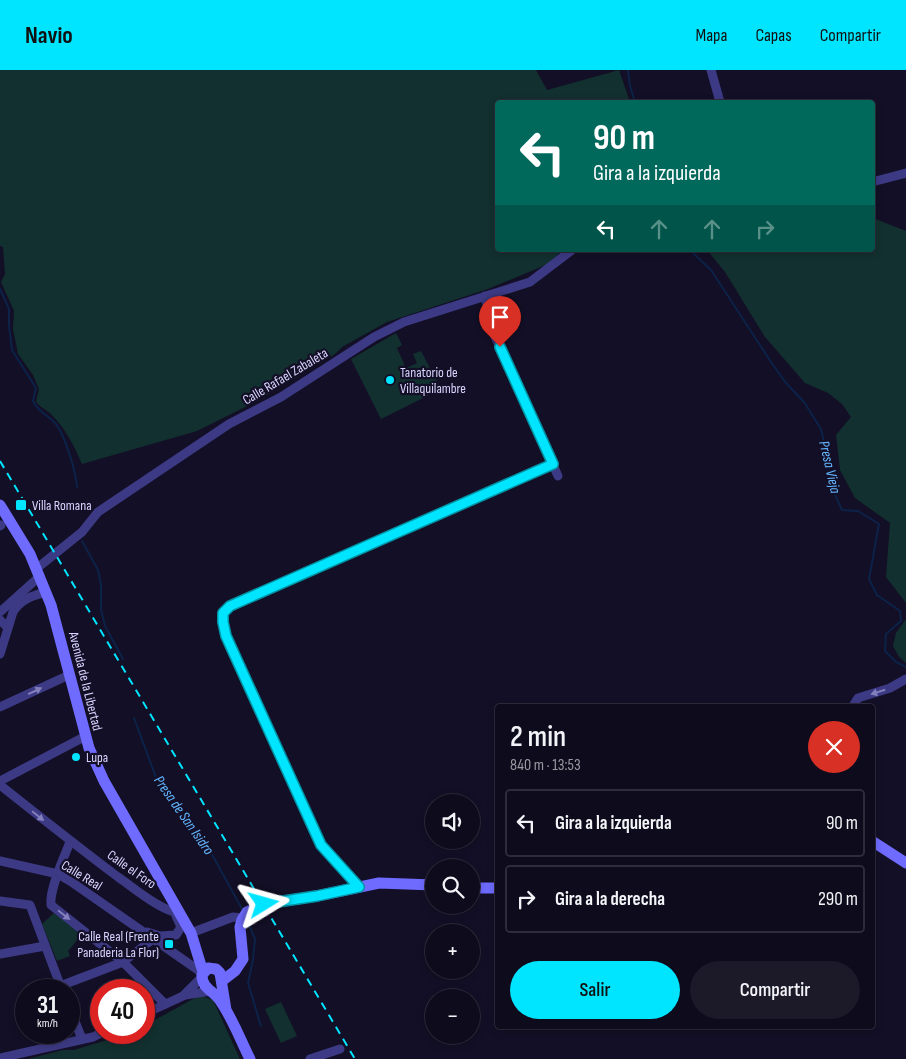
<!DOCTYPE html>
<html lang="es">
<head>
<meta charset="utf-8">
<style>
  body { margin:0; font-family:"Sofia Sans Condensed",sans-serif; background:#1c1929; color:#f1f3f6; height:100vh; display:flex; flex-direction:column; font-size:19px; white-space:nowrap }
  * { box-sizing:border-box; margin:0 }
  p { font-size:16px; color:#9b9ba3 }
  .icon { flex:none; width:28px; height:28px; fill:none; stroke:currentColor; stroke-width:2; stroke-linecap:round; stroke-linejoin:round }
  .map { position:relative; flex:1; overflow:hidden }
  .side { position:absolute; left:495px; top:634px; width:380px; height:325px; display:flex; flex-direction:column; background:#0e0b1c; border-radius:5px; box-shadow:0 2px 8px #0003,0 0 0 1px #2e2b3b }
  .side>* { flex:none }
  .guide { position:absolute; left:495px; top:30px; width:380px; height:152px; border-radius:5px; box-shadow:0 2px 8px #0003,0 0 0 1px #2e2b3b; background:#00695c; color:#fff; overflow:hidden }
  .fabs { position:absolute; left:425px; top:724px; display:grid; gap:10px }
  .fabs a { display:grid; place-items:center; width:55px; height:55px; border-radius:50%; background:#0e0b1c; box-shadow:0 2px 8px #0003,0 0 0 1px #2e2b3b; font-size:25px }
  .speed { position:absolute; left:15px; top:909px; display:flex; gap:10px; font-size:25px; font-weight:700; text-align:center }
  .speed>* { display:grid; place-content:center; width:65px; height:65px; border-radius:50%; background:#0e0b1c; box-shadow:0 2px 8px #0003,0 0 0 1px #2e2b3b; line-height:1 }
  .speed small { font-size:12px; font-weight:400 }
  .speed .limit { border:8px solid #d22; background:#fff; color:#111 }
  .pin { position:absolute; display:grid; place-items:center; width:42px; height:42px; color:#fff; margin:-51px -21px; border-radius:50% 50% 50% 0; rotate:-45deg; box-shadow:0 0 5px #0007 }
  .pin .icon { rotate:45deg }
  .me { position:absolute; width:55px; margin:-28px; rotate:82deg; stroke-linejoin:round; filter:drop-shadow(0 0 4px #0008) }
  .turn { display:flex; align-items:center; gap:18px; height:105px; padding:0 15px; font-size:22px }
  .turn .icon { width:65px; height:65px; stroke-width:2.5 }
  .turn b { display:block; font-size:35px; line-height:42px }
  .lanes { display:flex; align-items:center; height:48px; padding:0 15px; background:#0003; justify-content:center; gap:25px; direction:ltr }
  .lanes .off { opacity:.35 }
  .round { display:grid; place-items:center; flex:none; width:52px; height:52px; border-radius:26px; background:#1c1929 }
  .headline { display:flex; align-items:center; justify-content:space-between; height:85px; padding:0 15px }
  h1 { font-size:30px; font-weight:600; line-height:38px }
  .action { display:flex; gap:10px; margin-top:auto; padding:10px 15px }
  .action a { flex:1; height:58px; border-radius:30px; background:#00e5ff; color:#111; font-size:20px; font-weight:600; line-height:58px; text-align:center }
  .action a+a { background:#1c1929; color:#f1f3f6 }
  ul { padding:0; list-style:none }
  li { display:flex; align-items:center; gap:15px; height:68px; margin:0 10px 8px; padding:0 5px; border:2px solid #2e2b3b; border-radius:5px }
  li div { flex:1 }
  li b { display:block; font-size:19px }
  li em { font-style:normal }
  header { display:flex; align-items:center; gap:30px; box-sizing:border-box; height:70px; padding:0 25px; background:#00e5ff; color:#111 }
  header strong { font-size:24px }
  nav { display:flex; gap:28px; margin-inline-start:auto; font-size:18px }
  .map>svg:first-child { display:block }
  .green { fill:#12302f }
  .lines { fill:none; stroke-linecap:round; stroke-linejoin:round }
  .stream { stroke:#0c2248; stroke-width:2 }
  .street { stroke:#3d3a85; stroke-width:9 }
  .secondary { stroke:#6f6bff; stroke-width:11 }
  .rail { stroke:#00e5ff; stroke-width:2; stroke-dasharray:8 6; stroke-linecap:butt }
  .oneway { fill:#837fbc }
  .route-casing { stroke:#0095a6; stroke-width:12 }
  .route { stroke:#00e5ff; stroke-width:9 }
  .poi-dot { fill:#00e5ff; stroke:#130f26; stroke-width:2 }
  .labels { text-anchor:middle; stroke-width:4.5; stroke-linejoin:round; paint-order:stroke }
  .poi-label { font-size:14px; fill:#d9d4ff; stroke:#130f26; text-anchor:start }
  .street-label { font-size:14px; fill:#d9d4ff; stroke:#130f26 }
  .water-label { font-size:15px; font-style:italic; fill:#62b6ff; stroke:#130f26 }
</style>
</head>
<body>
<header>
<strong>Navio</strong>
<nav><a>Mapa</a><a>Capas</a><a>Compartir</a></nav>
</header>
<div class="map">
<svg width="906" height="989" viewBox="0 0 906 989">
  <rect width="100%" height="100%" fill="#130f26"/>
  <!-- green -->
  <g class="green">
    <path d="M 0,0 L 536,0 L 547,20 L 619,0 L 630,32 L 498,32 L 498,180 L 563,180 L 548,194 L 488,219 L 387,252 L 342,277 L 335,284 L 257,331 L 197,361 L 82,394 C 74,375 65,358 51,344 C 45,339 40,337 36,332 L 39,319 L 33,305 L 18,284 L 13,259 L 14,241 L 1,212 L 5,204 L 3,177 L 0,176 Z"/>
    <polygon points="873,148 906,161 906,533 886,507 890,453 855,428 840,400 836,365 851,347 842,334 828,323 805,313 765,267 725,202 707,180 872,180"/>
    <polygon points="396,263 402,275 397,278 406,298 417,293 413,284 421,281 441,319 381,349 351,289"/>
    <polygon points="906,549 906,593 899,587 893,576 896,563"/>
    <polygon points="54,843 82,864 68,881 70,886 57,891 42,854"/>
    <path d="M 202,926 L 213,930 L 240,989 L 28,989 L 62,980 L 74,980 L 117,967 L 120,973 C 127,961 131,963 144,962 L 144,956 L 193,929 Z"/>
    <polygon points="281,932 297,966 281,973 265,939"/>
  </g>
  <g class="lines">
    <!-- stream -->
    <g class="stream">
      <polyline points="628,0 630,16 635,32"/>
      <polyline points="692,180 694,184 711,200 771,292 786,313 804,332 821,359 829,394 831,416 842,440 858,441 879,454 869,509 877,525 900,541 901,551 886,564 885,581 896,592 906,597"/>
      <path d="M 0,219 L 9,239 L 9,256 L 12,280 L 36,318 L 33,331 C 39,343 47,344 55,353 C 65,364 76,403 77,417"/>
      <polyline points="82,471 98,500 101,515 101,539 105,556 123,589"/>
      <polyline points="134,648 158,713 203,768 242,839"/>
      <polyline points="248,852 255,869 253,890 248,913 261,956"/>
    </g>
    <!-- street -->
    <g class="street">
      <polyline points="711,0 720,32"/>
      <polyline points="872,112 906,103"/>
      <polyline points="485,226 493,262 558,406"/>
      <polyline points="0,456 1,455"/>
      <polyline points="36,499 82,462 98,442 229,354 281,327 374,267 404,252 530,212 572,180"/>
      <polyline points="0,542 40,506"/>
      <polyline points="0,550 8,558"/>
      <path d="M 0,584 L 13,542 C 21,529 32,526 46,522"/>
      <polyline points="853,636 858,628 890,618 906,609"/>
      <polyline points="0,637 69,605"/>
      <polyline points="0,711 84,667"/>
      <path d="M 0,715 C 39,746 78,777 118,807 C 137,820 158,839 181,844"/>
      <path d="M 70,772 C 64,787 49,820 51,835 L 123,892 L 165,934"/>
      <polyline points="0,791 58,804 73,813 198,900 202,905"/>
      <polyline points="359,817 321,775 226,566 223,552 223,543 230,536 553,394"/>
      <polyline points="0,831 30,835 62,920"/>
      <polyline points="147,862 160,866 176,865 181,857 176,846"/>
      <polyline points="191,863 233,847 243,848"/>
      <polyline points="0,884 45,876"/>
      <polyline points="60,916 123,892 153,869"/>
      <polyline points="185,925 211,921"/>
      <polyline points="69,936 82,969"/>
      <polyline points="144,944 183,926 202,907"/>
      <polyline points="0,988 93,967 103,962"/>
      <polyline points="310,989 340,979"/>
    </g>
    <!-- secondary -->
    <g class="secondary">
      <polyline points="0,435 30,484 51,535 89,678 104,711 191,863 203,902"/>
      <polyline points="872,771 906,793"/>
      <polyline points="471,818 498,818"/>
      <polyline points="222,911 235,901 243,889 240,857 242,850 247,842 263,834 317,826 379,813 434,815"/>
      <path d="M 226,940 L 220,903 L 216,899 L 208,898 L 202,905 C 202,918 212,920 219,929 C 232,947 240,969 250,989"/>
    </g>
    <!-- rail -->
    <polyline class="rail" points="0,391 355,989"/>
  </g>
  <!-- one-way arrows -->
  <defs><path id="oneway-solid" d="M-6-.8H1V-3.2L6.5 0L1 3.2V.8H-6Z" transform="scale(1.25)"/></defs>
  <g class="oneway">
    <use href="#oneway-solid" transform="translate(35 621) rotate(-25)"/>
    <use href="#oneway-solid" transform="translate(878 622) rotate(163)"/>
    <use href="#oneway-solid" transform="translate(38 746) rotate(39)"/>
    <use href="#oneway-solid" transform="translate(64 845) rotate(38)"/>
  </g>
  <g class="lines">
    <!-- route casing -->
    <g class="route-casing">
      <polyline id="route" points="264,834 317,826 359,817 321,775 226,566 223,552 223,543 230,536 553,394 500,277"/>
    </g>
    <!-- route -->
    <use href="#route" class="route"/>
  </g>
  <!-- markers -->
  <g class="poi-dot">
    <circle cx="390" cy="310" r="5"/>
    <rect x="15" y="429" width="12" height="12" rx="2.5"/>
    <circle cx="76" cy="687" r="5"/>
    <rect x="164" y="869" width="10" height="10" rx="2.5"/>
  </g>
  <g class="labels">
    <!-- poi labels -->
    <g class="poi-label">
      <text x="400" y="307">Tanatorio de<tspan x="400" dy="16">Villaquilambre</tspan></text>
      <text x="32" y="440">Villa Romana</text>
      <text x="86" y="692">Lupa</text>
      <text x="159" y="871" text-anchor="end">Calle Real (Frente<tspan x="159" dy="16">Panaderia La Flor)</tspan></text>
    </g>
    <!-- street labels -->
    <g class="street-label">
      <text transform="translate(285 306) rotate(-31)" y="5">Calle Rafael Zabaleta</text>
      <text transform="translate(86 611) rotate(76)" y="5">Avenida de la Libertad</text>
      <text transform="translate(132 799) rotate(35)" y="5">Calle el Foro</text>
      <text transform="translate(82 805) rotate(31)" y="5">Calle Real</text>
    </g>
    <!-- water labels -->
    <g class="water-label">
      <text transform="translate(830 397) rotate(77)" y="5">Presa Vieja</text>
      <text transform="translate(184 745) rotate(55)" y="5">Presa de San Isidro</text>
    </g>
  </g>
</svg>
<div class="fabs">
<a><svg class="icon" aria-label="sound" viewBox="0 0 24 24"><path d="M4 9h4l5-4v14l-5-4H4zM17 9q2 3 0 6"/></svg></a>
<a><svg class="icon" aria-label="search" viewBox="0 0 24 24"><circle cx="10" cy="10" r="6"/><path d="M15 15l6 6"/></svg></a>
<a>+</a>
<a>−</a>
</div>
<div class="speed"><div>31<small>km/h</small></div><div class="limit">40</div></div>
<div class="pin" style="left:500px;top:277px;background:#d93025"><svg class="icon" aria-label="arrive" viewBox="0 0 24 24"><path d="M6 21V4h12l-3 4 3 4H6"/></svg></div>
<svg class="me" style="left:264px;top:834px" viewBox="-20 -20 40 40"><path d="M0-17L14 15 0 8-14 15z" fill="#00e5ff" stroke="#fff" stroke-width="4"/></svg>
<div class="guide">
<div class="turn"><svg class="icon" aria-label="left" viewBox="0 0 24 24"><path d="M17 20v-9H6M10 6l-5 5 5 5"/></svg><div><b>90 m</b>Gira a la izquierda</div></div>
<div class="lanes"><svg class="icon" aria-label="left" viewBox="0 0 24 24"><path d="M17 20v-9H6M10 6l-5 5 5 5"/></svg><svg class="icon off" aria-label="ahead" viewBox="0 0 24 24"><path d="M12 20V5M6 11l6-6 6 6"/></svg><svg class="icon off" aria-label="ahead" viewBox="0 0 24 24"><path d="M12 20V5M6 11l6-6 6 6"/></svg><svg class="icon off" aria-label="right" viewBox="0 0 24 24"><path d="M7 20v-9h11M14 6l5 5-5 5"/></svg></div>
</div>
<section class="side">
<div class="headline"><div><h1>2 min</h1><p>840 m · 13:53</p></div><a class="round" style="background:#d93025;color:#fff"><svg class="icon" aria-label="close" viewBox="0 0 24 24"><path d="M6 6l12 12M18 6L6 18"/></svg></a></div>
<ul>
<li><svg class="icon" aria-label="left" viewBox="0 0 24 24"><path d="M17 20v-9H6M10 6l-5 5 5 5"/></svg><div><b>Gira a la izquierda</b></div><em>90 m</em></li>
<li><svg class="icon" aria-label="right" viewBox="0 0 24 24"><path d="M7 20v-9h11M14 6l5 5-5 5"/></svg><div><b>Gira a la derecha</b></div><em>290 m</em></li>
</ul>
<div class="action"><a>Salir</a><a>Compartir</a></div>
</section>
</div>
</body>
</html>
